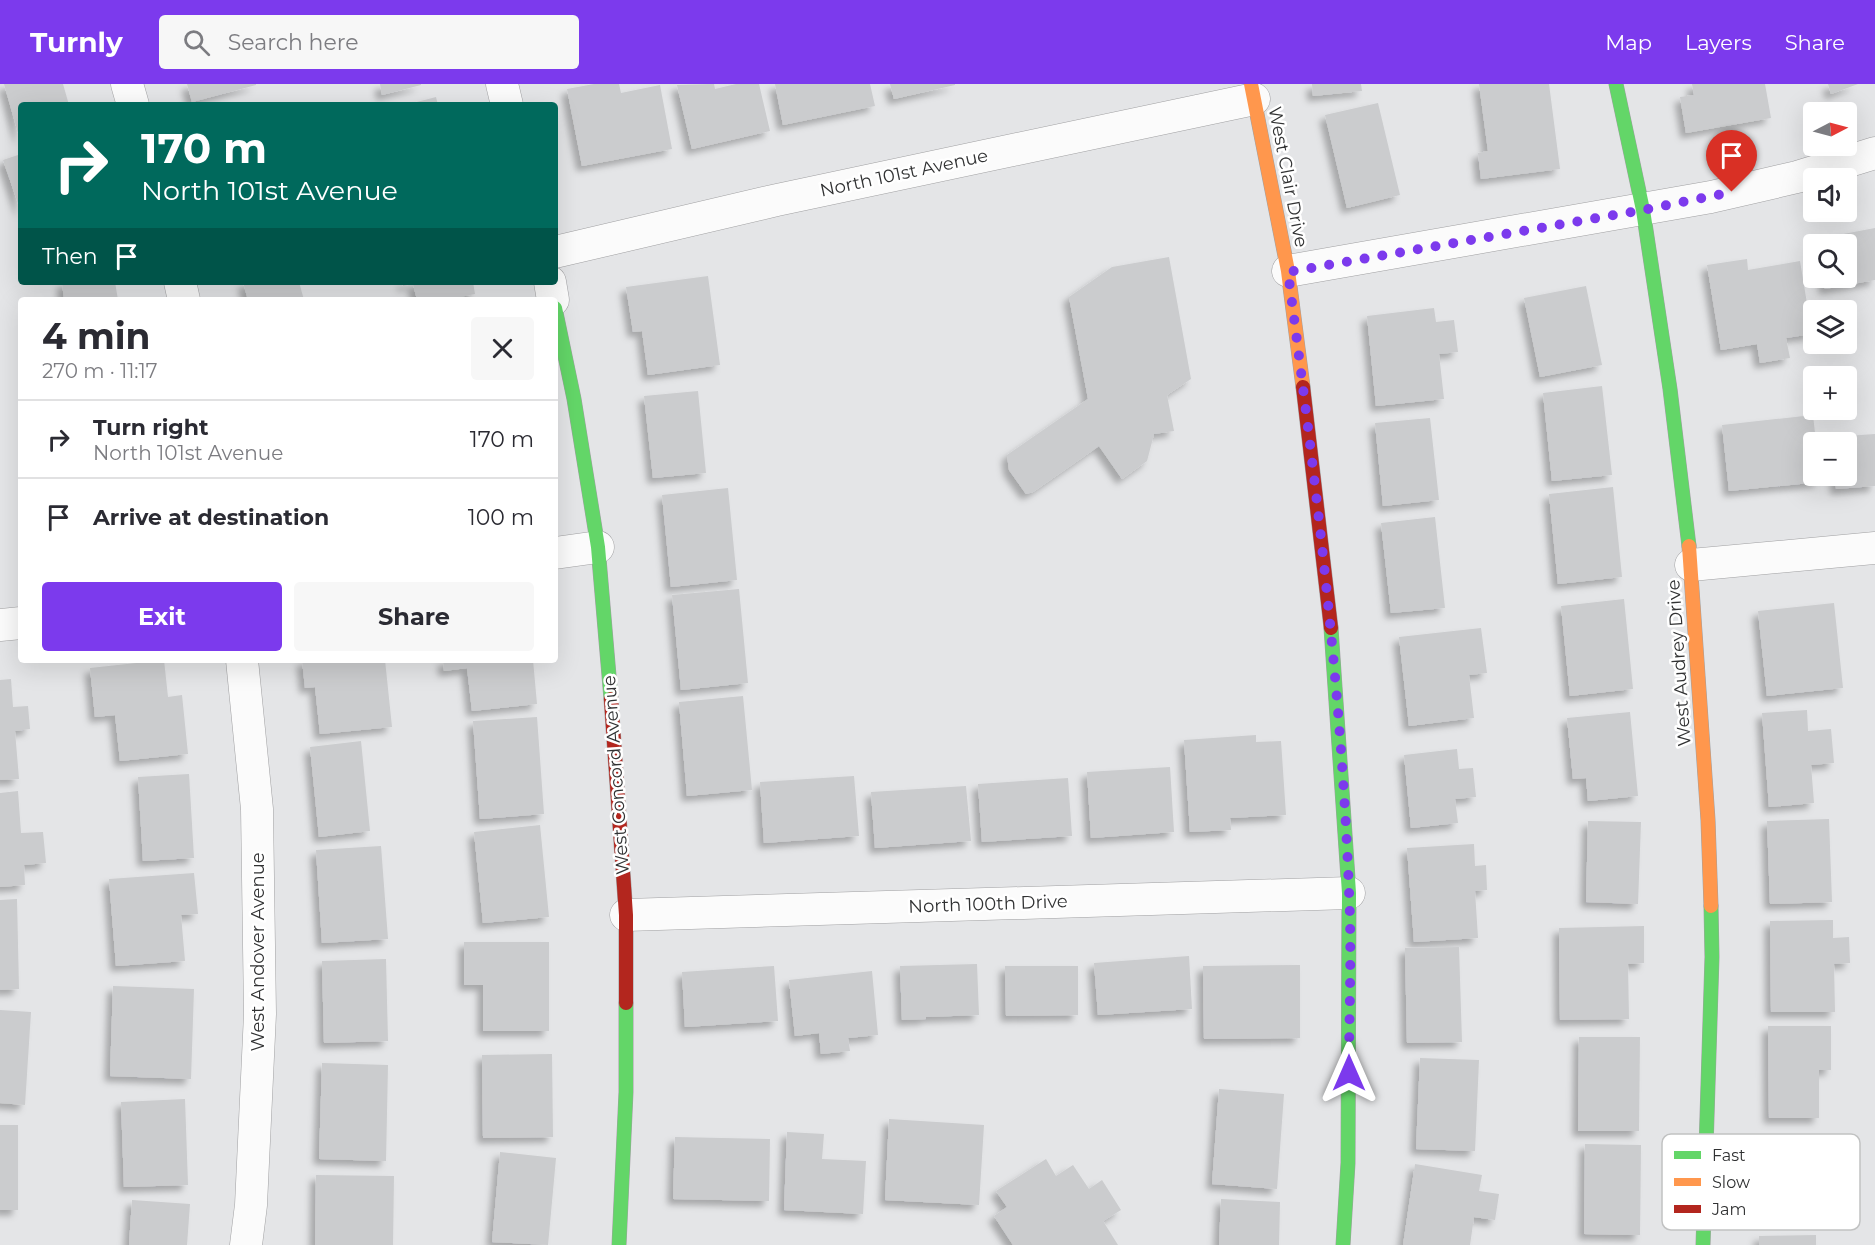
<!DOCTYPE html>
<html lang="en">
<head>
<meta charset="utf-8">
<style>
  body { margin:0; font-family:Montserrat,sans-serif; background:#f7f7f7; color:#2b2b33; height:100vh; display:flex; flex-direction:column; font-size:22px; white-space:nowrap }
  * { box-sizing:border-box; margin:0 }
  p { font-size:20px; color:#7c7c81 }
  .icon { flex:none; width:33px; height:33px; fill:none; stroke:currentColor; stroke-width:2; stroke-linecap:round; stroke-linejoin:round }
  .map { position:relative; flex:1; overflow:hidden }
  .sheet { position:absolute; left:18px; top:213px; width:540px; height:366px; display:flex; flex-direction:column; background:#fff; border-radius:6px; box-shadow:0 6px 24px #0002 }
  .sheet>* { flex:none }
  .top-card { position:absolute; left:18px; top:18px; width:540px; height:183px; border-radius:6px; box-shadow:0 6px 24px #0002; background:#00695c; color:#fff; overflow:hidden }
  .needle { width:39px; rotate:84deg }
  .buttons { position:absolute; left:1803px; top:18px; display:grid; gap:12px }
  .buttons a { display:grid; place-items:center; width:54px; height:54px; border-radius:6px; background:#fff; box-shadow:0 6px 24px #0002; font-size:30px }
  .pin { position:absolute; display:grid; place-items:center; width:51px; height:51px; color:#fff; margin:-62px -26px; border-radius:50% 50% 50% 0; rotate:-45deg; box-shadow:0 0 6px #0007 }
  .pin .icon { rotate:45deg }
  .me { position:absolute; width:66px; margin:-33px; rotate:0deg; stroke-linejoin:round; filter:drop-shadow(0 0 4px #0008) }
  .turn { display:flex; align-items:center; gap:21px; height:126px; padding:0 24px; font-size:27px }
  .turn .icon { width:78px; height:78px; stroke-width:2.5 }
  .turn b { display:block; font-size:42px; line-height:51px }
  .then { display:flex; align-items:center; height:57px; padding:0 24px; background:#0003; gap:12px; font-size:22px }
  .round { display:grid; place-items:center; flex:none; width:63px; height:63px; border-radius:6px; background:#f7f7f7 }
  .head { display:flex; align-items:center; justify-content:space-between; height:102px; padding:0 24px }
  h1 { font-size:36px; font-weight:700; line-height:45px }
  .action { display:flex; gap:12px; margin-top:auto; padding:12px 24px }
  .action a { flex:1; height:69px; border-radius:6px; background:#7c3aed; color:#fff; font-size:24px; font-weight:700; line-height:69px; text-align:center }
  .action a+a { background:#f7f7f7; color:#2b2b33 }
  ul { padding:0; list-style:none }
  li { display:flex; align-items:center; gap:18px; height:78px; padding:0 24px; border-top:2px solid #e1e1e2 }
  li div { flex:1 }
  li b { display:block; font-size:22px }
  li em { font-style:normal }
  header { display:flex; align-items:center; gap:36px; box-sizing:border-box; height:84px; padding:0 30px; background:#7c3aed; color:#fff }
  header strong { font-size:28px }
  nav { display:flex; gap:33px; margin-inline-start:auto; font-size:21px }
  .search { width:420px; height:54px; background:#f7f7f7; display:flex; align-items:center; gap:15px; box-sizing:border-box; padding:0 21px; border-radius:6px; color:#7c7c81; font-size:22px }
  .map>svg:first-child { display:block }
  .building { fill:#cbccce; filter:url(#shadow) }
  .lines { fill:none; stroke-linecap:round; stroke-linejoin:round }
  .street-casing { stroke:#a0a0a2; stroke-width:33 }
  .fast-casing { stroke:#a0a0a2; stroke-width:15 }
  .slow-casing { stroke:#a0a0a2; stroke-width:15 }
  .jam-casing { stroke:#a0a0a2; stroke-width:15 }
  .street { stroke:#fbfbfb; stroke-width:32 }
  .fast { stroke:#63d668; stroke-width:14 }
  .slow { stroke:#ff974d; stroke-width:14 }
  .jam { stroke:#b3261e; stroke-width:14 }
  .route { stroke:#7c3aed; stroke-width:10; stroke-dasharray:0 18 }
  .labels { text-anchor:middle; stroke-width:5; stroke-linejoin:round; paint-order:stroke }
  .street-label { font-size:18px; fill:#313233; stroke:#fff }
  .key { fill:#fff; stroke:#c1c2c2; stroke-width:1.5 }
  .key-label { font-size:16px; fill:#313233 }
</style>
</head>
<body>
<header>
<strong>Turnly</strong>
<div class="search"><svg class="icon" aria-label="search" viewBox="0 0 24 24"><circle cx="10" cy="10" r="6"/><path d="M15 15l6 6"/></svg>Search here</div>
<nav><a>Map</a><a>Layers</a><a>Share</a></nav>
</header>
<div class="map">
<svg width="1875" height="1161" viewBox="0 0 1875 1161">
  <defs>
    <filter id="shadow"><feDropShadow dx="-5.5" dy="5.5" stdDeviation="3" flood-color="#0004"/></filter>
  </defs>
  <rect width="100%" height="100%" fill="#e4e5e7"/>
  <!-- building -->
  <g class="building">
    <polygon points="4,0 63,0 69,21 21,21 20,56"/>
    <polygon points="187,0 256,0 256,1 192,18"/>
    <polygon points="380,0 421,0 421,1 382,11"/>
    <polygon points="594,0 619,0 621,9 660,1 672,65 582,82 567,5"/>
    <polygon points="714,0 715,5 736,0 759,0 770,47 692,65 677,1"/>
    <polygon points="775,0 870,0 875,22 783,41"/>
    <polygon points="890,0 955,0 955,1 894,15"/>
    <polygon points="1312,0 1361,0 1362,7 1313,12"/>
    <polygon points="1479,0 1549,0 1560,85 1481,95 1478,69 1488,67"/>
    <polygon points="1692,0 1765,0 1771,34 1686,49 1680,13 1694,11"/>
    <polygon points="1828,0 1858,0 1831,10"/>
    <polygon points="436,13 438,21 409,21 409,20"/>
    <polygon points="1378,19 1400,111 1347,124 1325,31"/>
    <polygon points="21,70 21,128 3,76"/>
    <polygon points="1875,144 1875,196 1825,205 1823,194 1846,194 1846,160 1818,160 1817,155"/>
    <polygon points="1169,173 1191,295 1167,311 1174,347 1154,350 1147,377 1122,395 1099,362 1033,408 1026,410 1009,386 1007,371 1088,315 1069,213 1112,183"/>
    <polygon points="1747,175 1748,186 1800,177 1812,250 1786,254 1790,274 1760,279 1757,260 1721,266 1707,181"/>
    <polygon points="708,192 720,281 648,291 642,247 633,248 626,203"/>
    <polygon points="62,198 115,198 118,216 64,216"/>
    <polygon points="243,198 299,198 304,216 248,216"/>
    <polygon points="402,198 473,198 475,210 444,216 417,216 413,200 403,202"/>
    <polygon points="1586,202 1602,281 1540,293 1524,214"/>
    <polygon points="1434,224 1436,238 1454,236 1458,268 1439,270 1444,315 1376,322 1367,232"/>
    <polygon points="1602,302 1612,391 1552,397 1543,309"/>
    <polygon points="698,307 706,389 653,394 644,312"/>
    <polygon points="1813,331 1816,358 1814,358 1814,392 1819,392 1820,398 1729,407 1722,341"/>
    <polygon points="1430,334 1439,416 1383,422 1375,339"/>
    <polygon points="1875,350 1875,402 1836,405 1835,392 1846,392 1846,358 1833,358 1832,353"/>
    <polygon points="1613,403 1622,493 1558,500 1549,410"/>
    <polygon points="728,404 737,496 671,503 662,411"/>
    <polygon points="1435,433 1445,524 1391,529 1381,439"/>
    <polygon points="739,505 748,599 681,606 672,511"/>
    <polygon points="1624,515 1633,605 1570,612 1561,522"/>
    <polygon points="1834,519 1843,604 1767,612 1758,527"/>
    <polygon points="1481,544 1487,589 1469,591 1474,634 1409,642 1399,553"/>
    <polygon points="164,576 168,613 182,611 188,670 120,677 115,631 95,633 90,584"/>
    <polygon points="302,576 385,576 392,643 320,650 315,603 305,604"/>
    <polygon points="443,576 533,576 537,620 472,627 467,584 444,587"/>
    <polygon points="11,595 13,623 28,622 30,645 15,647 19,695 0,696 0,596"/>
    <polygon points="743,612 752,706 687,712 679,618"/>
    <polygon points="1807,626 1808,647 1831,645 1834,679 1811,681 1814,719 1769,723 1762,629"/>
    <polygon points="1630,628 1638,712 1588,717 1586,694 1573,695 1567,634"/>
    <polygon points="537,633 544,730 480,735 473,637"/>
    <polygon points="1256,651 1256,658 1281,657 1286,731 1230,734 1231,746 1190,748 1184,656"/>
    <polygon points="361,657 370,747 319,753 310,663"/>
    <polygon points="1457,665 1459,685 1473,684 1476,713 1455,715 1458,739 1411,744 1404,671"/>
    <polygon points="1170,683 1174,748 1091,754 1087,688"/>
    <polygon points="189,690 194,774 143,777 138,693"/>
    <polygon points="854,692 859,752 764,759 760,698"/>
    <polygon points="1068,694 1072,752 982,758 978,700"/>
    <polygon points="966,702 971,757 875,764 871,708"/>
    <polygon points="18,707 21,749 43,748 46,779 24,781 25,801 0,803 0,709"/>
    <polygon points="1829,735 1832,818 1770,820 1767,737"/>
    <polygon points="1588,737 1641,738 1638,820 1586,818"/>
    <polygon points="540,741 549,833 483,839 474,748"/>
    <polygon points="1474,760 1475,782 1486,781 1487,806 1475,807 1478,854 1414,858 1407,764"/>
    <polygon points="381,762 388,855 322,859 316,766"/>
    <polygon points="194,789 198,830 181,831 185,877 116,882 109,795"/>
    <polygon points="17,815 19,905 0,906 0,816"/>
    <polygon points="1833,836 1833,854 1849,853 1850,879 1834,880 1835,928 1771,928 1770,837"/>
    <polygon points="1644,842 1644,879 1628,880 1629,935 1560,936 1559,844"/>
    <polygon points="464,858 549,858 549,947 483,947 483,901 464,901"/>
    <polygon points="1459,863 1462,958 1407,959 1405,864"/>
    <polygon points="1189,872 1192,925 1098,931 1094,879"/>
    <polygon points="386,875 388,957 324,959 322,877"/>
    <polygon points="977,880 979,931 926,933 926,935 902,936 900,882"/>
    <polygon points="1300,881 1300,954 1204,955 1203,882"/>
    <polygon points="774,882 778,937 685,943 682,888"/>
    <polygon points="1005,882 1078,882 1078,931 1006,932"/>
    <polygon points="872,887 878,951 848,954 850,967 821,970 819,949 795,952 789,896"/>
    <polygon points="113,902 194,905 191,995 110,992"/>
    <polygon points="0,926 31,928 25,1021 0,1019"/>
    <polygon points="1768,942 1831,942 1831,986 1819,986 1819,1034 1769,1034"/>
    <polygon points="1579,953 1640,953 1639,1047 1578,1047"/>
    <polygon points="552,970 553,1053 483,1054 482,971"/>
    <polygon points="1420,974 1479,976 1475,1067 1416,1065"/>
    <polygon points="322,979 388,981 386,1077 319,1075"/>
    <polygon points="1219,1005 1284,1010 1277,1105 1212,1100"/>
    <polygon points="185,1015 188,1101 124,1103 121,1018"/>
    <polygon points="889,1035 984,1041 979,1121 885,1116"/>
    <rect x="0" y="1041" width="18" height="85"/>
    <polygon points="787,1048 824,1050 822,1075 866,1077 863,1130 784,1126"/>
    <polygon points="675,1053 770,1055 769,1117 673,1115"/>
    <polygon points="1585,1060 1641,1061 1640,1151 1584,1150"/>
    <polygon points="500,1068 556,1074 548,1161 492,1158"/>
    <polygon points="1046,1075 1056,1092 1073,1081 1089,1105 1102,1096 1121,1126 1103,1137 1118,1161 1013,1161 994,1132 1007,1123 996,1107"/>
    <polygon points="1415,1080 1482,1091 1479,1107 1499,1110 1495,1136 1474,1133 1470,1161 1403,1161"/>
    <polygon points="316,1091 394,1092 393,1161 315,1161"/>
    <polygon points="1221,1115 1280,1118 1279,1161 1219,1161"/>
    <polygon points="132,1116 190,1120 187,1161 129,1161"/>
    <polygon points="1816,1151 1816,1161 1759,1161 1759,1152"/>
  </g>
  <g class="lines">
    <!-- street casing -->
    <g class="street-casing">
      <g id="street">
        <polyline points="127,0 133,21"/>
        <polyline points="502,0 507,21"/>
        <polyline points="555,168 777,116 1254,15"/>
        <polyline points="1288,187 1711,113 1797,93 1875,69"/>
        <polyline points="180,198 184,216"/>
        <polyline points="550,198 553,216"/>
        <polyline points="555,469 598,463"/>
        <polyline points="1691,481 1875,464"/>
        <polyline points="0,541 21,539"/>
        <polyline points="242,576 257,725 260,930 251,1121 246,1161"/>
        <polyline points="626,831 1349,809"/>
      </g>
    </g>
    <!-- fast casing -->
    <g class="fast-casing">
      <g id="fast">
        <polyline points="1616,0 1643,126 1670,305 1689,462"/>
        <polyline points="555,224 574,315 598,463 611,615"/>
        <polyline points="1331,544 1349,809 1348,1079 1343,1161"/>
        <polyline points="619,1161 626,1008 626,919"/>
        <polyline points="1703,1161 1712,873 1711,822"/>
      </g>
    </g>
    <!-- slow casing -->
    <g class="slow-casing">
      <g id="slow">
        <polyline points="1251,0 1288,187 1303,303"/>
        <polyline points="1689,462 1708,736 1711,822"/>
      </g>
    </g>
    <!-- jam casing -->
    <g class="jam-casing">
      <g id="jam">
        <polyline points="1303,303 1331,544"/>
        <polyline points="611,615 626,831 626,919"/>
      </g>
    </g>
    <!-- street -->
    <use href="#street" class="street"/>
    <!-- fast -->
    <use href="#fast" class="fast"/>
    <!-- slow -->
    <use href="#slow" class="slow"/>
    <!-- jam -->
    <use href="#jam" class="jam"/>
  </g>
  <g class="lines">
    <!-- route -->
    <path class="route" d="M 1349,989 C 1349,929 1352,867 1349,807 C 1341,599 1315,393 1288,188 L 1643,126 L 1732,108"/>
  </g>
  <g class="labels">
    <!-- street labels -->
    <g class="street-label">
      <text transform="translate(904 89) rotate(-12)" y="6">North 101st Avenue</text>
      <text transform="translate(1288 93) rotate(79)" y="6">West Clair Drive</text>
      <text transform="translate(1679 579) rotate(-94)" y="6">West Audrey Drive</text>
      <text transform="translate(616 691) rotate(-94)" y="6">West Concord Avenue</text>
      <text transform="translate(988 820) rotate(-2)" y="6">North 100th Drive</text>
      <text transform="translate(258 868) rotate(-90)" y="6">West Andover Avenue</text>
    </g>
  </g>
  <!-- legend -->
  <rect x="1662" y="1050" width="198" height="96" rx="9" class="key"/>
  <rect x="1674" y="1067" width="27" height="8" fill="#63d668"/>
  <rect x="1674" y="1094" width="27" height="8" fill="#ff974d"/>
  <rect x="1674" y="1121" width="27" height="8" fill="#b3261e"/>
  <g class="key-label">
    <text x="1712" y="1077">Fast</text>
    <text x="1712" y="1104">Slow</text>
    <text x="1712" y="1131">Jam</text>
  </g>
</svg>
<div class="buttons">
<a><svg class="needle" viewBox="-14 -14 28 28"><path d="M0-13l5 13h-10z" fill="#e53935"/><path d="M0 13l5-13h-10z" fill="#7c7c81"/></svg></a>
<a><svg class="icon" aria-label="sound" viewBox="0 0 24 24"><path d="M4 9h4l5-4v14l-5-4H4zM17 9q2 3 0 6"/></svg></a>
<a><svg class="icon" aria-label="search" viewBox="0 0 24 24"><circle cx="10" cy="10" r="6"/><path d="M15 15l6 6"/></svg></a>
<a><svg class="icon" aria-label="layers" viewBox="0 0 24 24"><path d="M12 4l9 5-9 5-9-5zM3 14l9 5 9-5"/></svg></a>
<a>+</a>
<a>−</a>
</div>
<div class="pin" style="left:1732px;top:108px;background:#d93025"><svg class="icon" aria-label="arrive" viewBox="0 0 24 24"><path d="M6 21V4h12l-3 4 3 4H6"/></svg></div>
<svg class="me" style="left:1349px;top:989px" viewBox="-20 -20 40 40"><path d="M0-17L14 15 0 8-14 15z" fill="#7c3aed" stroke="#fff" stroke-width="4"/></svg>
<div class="top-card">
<div class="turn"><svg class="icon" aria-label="right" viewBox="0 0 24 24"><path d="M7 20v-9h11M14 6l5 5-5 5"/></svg><div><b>170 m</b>North 101st Avenue</div></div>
<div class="then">Then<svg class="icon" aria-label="arrive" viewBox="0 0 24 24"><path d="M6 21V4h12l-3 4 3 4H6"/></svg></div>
</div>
<section class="sheet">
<div class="head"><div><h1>4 min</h1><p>270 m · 11:17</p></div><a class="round"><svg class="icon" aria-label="close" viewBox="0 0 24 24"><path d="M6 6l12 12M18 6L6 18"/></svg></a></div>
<ul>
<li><svg class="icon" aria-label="right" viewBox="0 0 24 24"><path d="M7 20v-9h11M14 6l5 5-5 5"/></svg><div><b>Turn right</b><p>North 101st Avenue</p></div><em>170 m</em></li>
<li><svg class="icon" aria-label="arrive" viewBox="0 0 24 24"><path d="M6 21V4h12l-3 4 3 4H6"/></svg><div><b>Arrive at destination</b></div><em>100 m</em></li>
</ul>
<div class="action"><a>Exit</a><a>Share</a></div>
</section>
</div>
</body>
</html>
